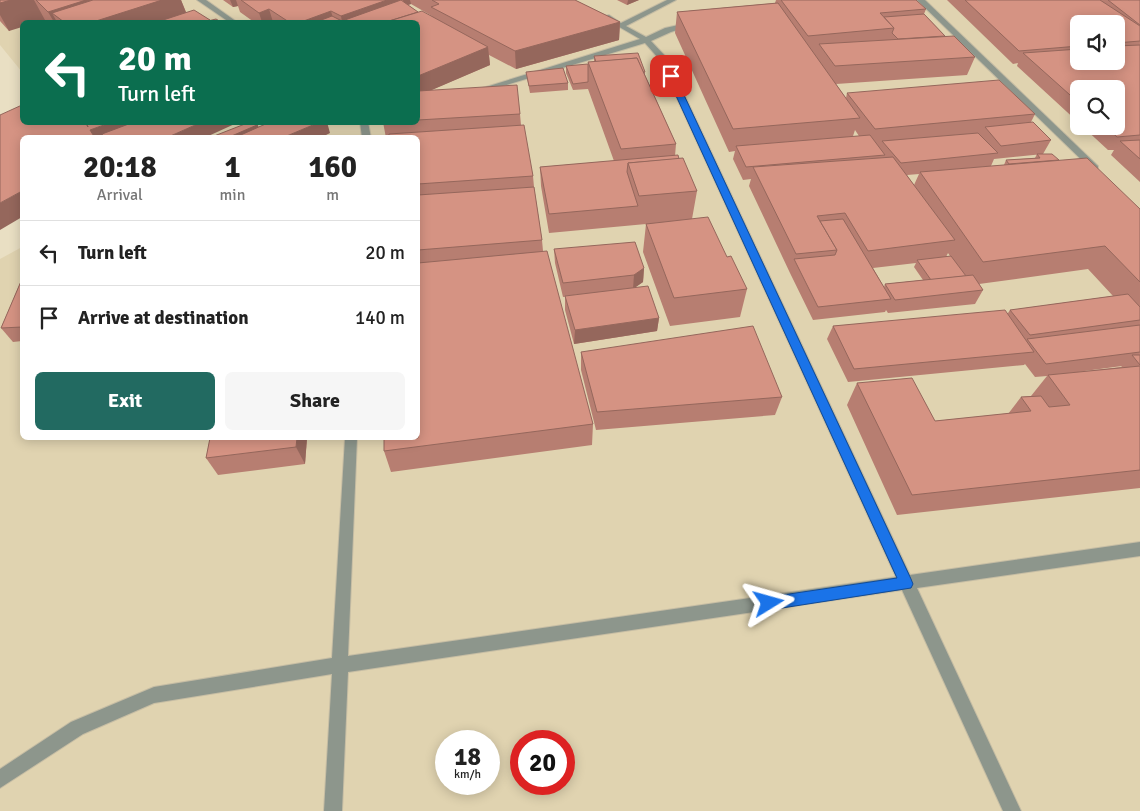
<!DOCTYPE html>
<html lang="en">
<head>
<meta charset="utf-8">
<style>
  body { margin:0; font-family:Signika,sans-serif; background:#f6f6f6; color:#222; height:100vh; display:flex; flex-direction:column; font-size:19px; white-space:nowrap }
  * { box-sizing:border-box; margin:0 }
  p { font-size:16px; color:#767676 }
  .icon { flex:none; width:28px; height:28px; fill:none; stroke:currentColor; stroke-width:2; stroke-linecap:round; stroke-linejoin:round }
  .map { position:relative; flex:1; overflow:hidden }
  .panel { position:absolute; left:20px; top:135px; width:400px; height:305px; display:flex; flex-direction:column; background:#fff; border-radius:8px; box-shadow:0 2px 12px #0003 }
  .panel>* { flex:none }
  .top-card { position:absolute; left:20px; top:20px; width:400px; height:105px; border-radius:8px; box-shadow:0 2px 12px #0003; background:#0b6e4f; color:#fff; overflow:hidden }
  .fabs { position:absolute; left:1070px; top:15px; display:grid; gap:10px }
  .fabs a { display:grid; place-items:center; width:55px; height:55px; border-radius:8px; background:#fff; box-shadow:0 2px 12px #0003; font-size:25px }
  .speed { position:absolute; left:435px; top:730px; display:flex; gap:10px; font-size:25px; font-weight:700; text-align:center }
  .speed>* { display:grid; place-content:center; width:65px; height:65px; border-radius:50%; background:#fff; box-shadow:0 2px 12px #0003; line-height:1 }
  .speed small { font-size:12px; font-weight:400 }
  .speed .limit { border:8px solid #d22; background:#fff; color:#111 }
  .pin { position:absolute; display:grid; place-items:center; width:42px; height:42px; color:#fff; margin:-21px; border-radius:10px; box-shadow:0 2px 8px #0006 }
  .me { position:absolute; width:55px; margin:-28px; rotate:82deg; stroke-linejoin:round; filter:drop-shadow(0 0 4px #0008) }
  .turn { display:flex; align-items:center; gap:18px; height:105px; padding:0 15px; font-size:22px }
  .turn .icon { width:65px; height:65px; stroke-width:2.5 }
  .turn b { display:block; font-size:35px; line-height:42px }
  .eta { display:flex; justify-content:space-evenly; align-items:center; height:85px; text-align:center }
  .eta b { font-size:30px; font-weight:700; line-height:35px }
  .action { display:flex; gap:10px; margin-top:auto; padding:10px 15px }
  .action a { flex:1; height:58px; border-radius:8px; background:#226a61; color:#fff; font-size:20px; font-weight:700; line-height:58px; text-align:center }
  .action a+a { background:#f6f6f6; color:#222 }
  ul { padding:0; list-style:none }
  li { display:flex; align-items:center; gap:15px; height:65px; padding:0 15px; border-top:1px solid #e0e0e0 }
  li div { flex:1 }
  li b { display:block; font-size:19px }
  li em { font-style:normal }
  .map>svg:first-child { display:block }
  .built { fill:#e0d3b0; fill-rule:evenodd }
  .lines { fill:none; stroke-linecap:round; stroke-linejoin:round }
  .service-casing { stroke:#c6bda4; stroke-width:2 }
  .service { fill:#8d968c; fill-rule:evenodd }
  .wall { fill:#b77e71; fill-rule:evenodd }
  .shaded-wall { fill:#95675c }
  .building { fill:#d59383; stroke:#95675c }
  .route { fill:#1a73e8; stroke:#114b97 }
</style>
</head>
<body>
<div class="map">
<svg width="1140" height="811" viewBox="0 0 1140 811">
  <rect width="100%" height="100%" fill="#e9dfc3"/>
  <!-- built -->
  <path class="built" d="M 0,0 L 1140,0 L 1140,811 L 0,811 L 0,259 L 22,247 L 22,438 L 418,438 L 418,138 L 77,138 L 64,123 L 418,122 L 418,22 L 22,22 L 22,72 L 0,45 ZM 1079,24 L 1116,24 L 1116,61 L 1079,61 ZM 1079,89 L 1116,89 L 1116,126 L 1079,126 ZM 446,741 L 489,741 L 489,784 L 446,784 ZM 521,741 L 564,741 L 564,784 L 521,784 Z"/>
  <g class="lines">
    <!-- service casing -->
    <g class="service-casing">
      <g id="service">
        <polygon points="197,0 206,0 237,22 229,22"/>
        <polygon points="667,0 676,0 626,26 646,37 665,28 692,22 696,24 671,32 651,41 667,58 910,575 1140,542 1140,556 917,588 1021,811 1003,811 902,590 348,672 342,811 324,811 332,674 154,703 83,734 0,788 0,769 71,722 154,687 332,658 345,438 357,438 348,656 896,577 659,59 645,43 480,93 473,91 640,39 602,17 609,15 621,23"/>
        <polygon points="917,0 925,0 1098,166 1098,170 1092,170"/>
        <polygon points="360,122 368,122 371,138 362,138"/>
      </g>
    </g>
    <!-- service -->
    <use href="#service" class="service"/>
  </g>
  <!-- wall -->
  <g class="wall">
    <polygon points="0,0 181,0 186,12 210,21 221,22 46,22 45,20 38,22 22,22 9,31 0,21"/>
    <path d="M 223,0 L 575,0 L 620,22 L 619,40 L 516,69 L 489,55 L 490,65 L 431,90 L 520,114 L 521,125 L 533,176 L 534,187 L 542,240 L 543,251 L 593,424 L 592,445 L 391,472 L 384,451 L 418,438 L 418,138 L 386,138 L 383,122 L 418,122 L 418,22 L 254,22 L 240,12 L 238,6 L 233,7 ZM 411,4 L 432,16 L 418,12 L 408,5 Z"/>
    <polygon points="617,0 639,0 627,5"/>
    <path d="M 776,0 L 916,0 L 926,9 L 924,14 L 945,36 L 975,57 L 967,75 L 836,84 L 846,98 L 847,93 L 1035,114 L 1031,122 L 1051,140 L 1043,154 L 994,159 L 991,166 L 1004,165 L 1006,160 L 1035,158 L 1037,154 L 1059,160 L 1140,209 L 1140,488 L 897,515 L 847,405 L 857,383 L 935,421 L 1008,414 L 1021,397 L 1031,396 L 1047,376 L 1035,377 L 1025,364 L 1024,365 L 848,382 L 827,339 L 833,326 L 1008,313 L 1010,310 L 1113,296 L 1088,269 L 979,284 L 983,290 L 975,304 L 888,313 L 886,310 L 885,312 L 813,320 L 790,273 L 749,186 L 751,179 L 743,180 L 733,159 L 735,151 L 729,152 L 675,33 L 677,12 L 775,3 ZM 855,130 L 859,136 L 853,136 ZM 919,174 L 914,185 L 907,175 ZM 948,253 L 950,256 L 946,257 ZM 916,263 L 914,267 L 923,280 L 885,284 L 884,287 L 873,268 ZM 1122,366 L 1121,367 L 1077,372 Z"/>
    <path d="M 947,0 L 1140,0 L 1140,182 L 1111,155 L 1114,150 L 1108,150 L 1082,126 L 1116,126 L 1079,89 L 1079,123 L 1017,66 L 1018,63 L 1013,64 ZM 1079,24 L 1116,24 L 1116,61 L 1079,61 Z"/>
    <polygon points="594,56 645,72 645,75 676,144 675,156 679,159 697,191 692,219 727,257 747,289 740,317 670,326 643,252 646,224 549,233 541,186 540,167 614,161 588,89 573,90 566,73 566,66 588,65 588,62 594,62"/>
    <polygon points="526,72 568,83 568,90 530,93 527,78"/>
    <polygon points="554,249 644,268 643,282 634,288 659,318 657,331 574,344 565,310 565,296 583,294 563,297 555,263"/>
    <polygon points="22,279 22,341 13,342 1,328"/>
    <polygon points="581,352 782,397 775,415 596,430 581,370"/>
    <polygon points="210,438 307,438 305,464 218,475 206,458"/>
  </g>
  <!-- shaded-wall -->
  <g class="shaded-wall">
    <polygon points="0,0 34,0 45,20 38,22 22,22 22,27 9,31 0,15"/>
    <polygon points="36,0 181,0 189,20 183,22 64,22 52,13 57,22 54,22 48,12"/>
    <polygon points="230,0 236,0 238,6 233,7"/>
    <polygon points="387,0 401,0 342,22 341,16"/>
    <polygon points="403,0 410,0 411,4 404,6"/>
    <polygon points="628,0 639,0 627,5"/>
    <polygon points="269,9 273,22 262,22 259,13"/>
    <polygon points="331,11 334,22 301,22"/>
    <polygon points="620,22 619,40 516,69 515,51"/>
    <polygon points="488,47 490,65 418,96 418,76"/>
    <polygon points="112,122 173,122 104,138 94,138 90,130"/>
    <polygon points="202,122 239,122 204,138 166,138"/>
    <polygon points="257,122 260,132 247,138 227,138"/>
    <polygon points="320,122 327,122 330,133 320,138 282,138"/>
    <polygon points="22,191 22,217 0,230 0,203"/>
    <polygon points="644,268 643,282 633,289 634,275"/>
    <polygon points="659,318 657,331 574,344 575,330"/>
    <polygon points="297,438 307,438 305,464 296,447"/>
  </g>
  <!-- building -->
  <g class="building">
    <polygon points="0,0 11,0 0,3"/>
    <polygon points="36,0 86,0 48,12"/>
    <polygon points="93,0 162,0 93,22 64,22 52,13"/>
    <polygon points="241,0 387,0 341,16 331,11 301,22 289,22 269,9 259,13"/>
    <polygon points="401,0 418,12 386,22 316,22 332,16 342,21"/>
    <polygon points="432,0 575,0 620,22 515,51 431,7 439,4"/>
    <polygon points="781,0 916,0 926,9 880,13 894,28 808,36"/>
    <polygon points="965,0 1100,0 1140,26 1140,41 1116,43 1116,24 1079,24 1079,46 1019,51"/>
    <polygon points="1108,0 1140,0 1140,25"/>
    <polygon points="778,3 860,118 733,129 677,12"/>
    <polygon points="194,10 210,20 203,22 157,22"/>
    <polygon points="422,11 488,47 418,76 418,22 386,22"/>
    <polygon points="924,14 945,36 898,39 892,33 894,28 884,17"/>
    <polygon points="216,19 221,22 204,22"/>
    <polygon points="954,36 975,57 835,66 819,44"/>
    <polygon points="1140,45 1140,135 1117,137 1105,126 1116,126 1116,89 1079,89 1079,103 1023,53 1079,49 1079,61 1116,61 1116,46"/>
    <polygon points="638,53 645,72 643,72 637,58 596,62 594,56"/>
    <polygon points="637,58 676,144 621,149 588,62"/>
    <polygon points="588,64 588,82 573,84 566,66"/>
    <polygon points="563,68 568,83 529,86 526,72"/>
    <polygon points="999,80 1035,114 875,129 847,93"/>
    <polygon points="517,85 520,114 418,120 418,91"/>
    <polygon points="22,105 22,122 85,122 88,127 86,122 112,122 90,130 95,138 22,138 22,191 0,203 0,115"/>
    <polygon points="134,122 202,122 166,138 104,138 102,134"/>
    <polygon points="250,122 257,122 257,125 227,138 209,138"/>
    <polygon points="270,122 320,122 282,138 234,138"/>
    <polygon points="1033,122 1051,140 1001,146 985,127"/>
    <polygon points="524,125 533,176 418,184 418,138 389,138 389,134"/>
    <polygon points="978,133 998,153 901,163 882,141"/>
    <polygon points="870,135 885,155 746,167 736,146"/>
    <polygon points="1140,140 1140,159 1120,141"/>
    <polygon points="1037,154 1052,154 1059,160 1009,164 1006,160 1040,158"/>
    <polygon points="678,155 679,159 628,163 627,172 638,206 549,214 540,167"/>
    <polygon points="893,157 955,240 868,251 845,213 817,216 837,250 796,254 753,167"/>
    <polygon points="683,158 697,191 639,196 628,163"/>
    <polygon points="1087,158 1140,209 1140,282 1105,246 983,262 920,172"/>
    <polygon points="534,187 542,240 418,250 418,195"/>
    <polygon points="708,217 727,257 731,256 747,289 674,298 646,224"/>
    <polygon points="843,219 891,299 818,307 794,259 835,255 837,250 820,221"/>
    <polygon points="635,242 644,268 634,275 563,283 554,249"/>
    <polygon points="547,251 593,424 384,451 384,438 418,438 418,263"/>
    <polygon points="951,256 966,276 931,280 917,260"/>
    <polygon points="973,275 983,290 895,300 885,284"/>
    <polygon points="22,279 22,327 1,328"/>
    <polygon points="648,286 659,318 575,330 565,296"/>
    <polygon points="1128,294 1140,307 1140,320 1030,335 1010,310"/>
    <polygon points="1005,310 1034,352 854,369 833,326"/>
    <polygon points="1140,325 1140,352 1046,364 1027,339"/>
    <polygon points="753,326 782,397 597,412 581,352"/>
    <polygon points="1132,355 1140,355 1140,365"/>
    <polygon points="1140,366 1140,470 912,495 857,383 912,378 935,421 1031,411 1021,397 1041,396 1049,407 1070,405 1048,375"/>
    <polygon points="210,438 297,438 296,447 206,458"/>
  </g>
  <!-- route -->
  <polygon class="route" points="668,75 675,76 911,579 913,584 911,588 769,610 764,608 762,603 764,598 769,597 897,578 667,76"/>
</svg>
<div class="fabs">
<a><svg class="icon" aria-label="sound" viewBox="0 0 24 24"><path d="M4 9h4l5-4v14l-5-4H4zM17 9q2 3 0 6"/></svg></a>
<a><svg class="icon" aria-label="search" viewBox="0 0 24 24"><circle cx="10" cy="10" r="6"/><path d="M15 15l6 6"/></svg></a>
</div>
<div class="speed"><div>18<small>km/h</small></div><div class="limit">20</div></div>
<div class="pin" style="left:671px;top:76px;background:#d93025"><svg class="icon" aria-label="arrive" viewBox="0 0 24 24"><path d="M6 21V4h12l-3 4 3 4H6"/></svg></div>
<svg class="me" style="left:769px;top:603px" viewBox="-20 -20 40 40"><path d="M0-17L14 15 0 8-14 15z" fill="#1a73e8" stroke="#fff" stroke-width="4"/></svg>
<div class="top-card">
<div class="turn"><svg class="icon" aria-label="left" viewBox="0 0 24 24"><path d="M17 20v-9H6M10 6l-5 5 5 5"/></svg><div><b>20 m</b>Turn left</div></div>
</div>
<section class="panel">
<div class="eta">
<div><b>20:18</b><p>Arrival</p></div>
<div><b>1</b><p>min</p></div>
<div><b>160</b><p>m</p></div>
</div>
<ul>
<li><svg class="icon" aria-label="left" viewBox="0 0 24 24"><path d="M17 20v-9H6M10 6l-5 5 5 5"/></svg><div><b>Turn left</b></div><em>20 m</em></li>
<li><svg class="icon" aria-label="arrive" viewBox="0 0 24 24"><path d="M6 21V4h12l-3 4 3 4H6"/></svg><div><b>Arrive at destination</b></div><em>140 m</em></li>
</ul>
<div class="action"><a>Exit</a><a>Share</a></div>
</section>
</div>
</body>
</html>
